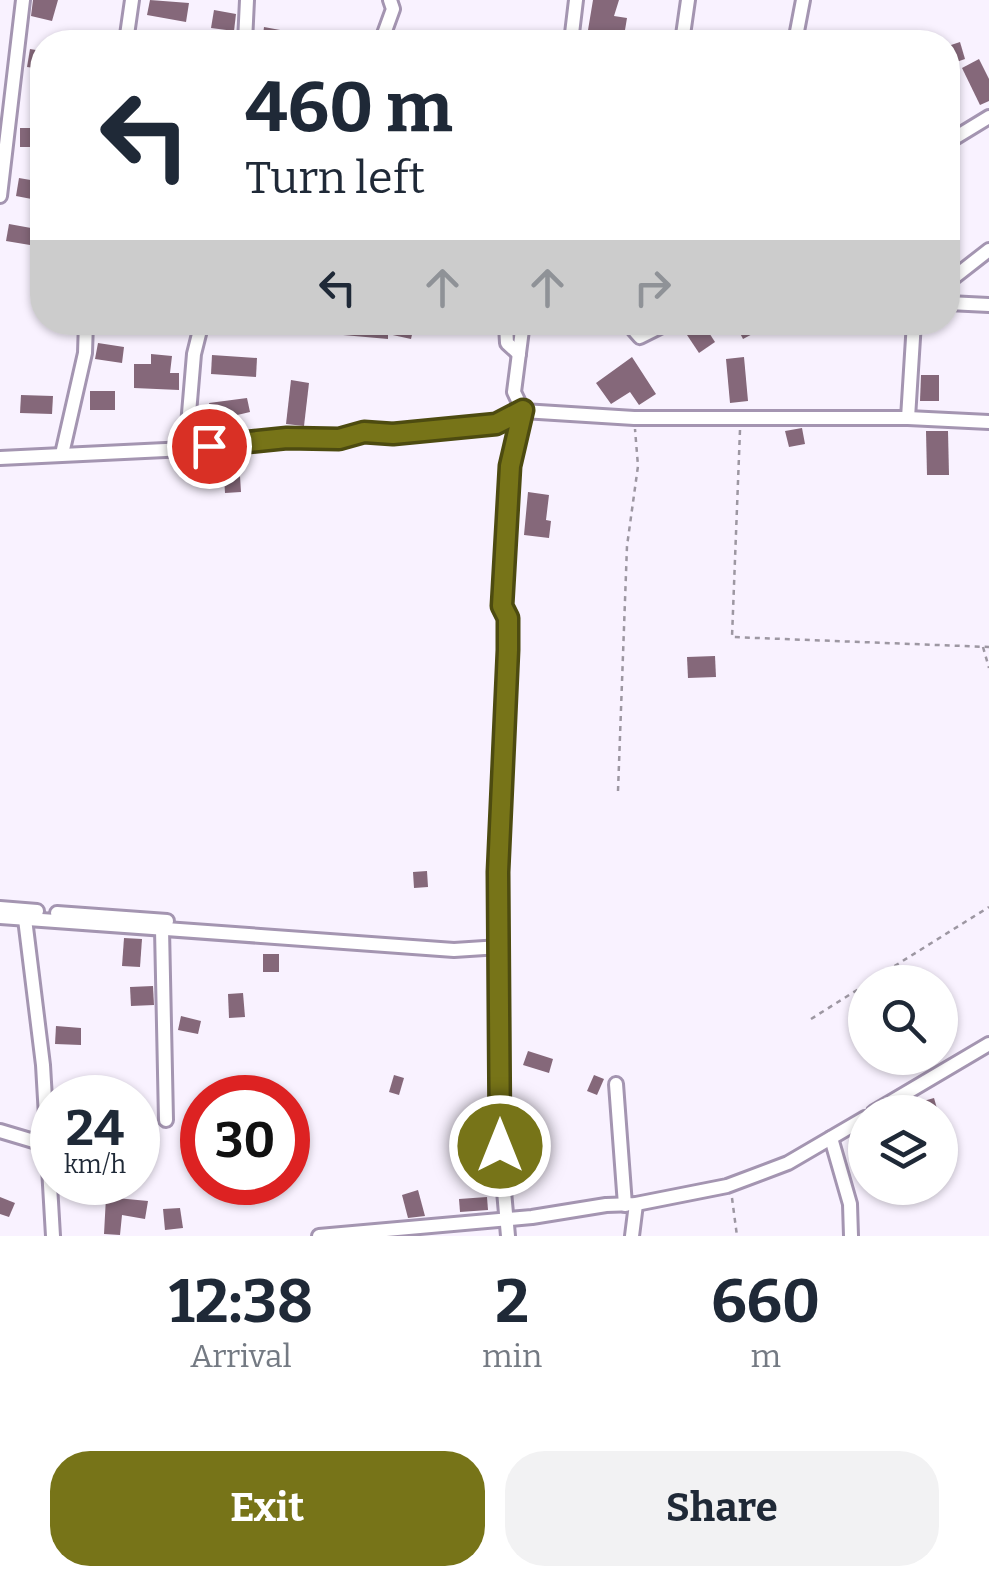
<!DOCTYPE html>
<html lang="en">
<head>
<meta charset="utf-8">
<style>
  body { margin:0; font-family:Bitter,serif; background:#f2f2f3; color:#1f2937; height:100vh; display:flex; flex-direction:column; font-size:38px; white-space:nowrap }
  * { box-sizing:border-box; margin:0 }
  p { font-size:32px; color:#747a83 }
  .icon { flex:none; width:55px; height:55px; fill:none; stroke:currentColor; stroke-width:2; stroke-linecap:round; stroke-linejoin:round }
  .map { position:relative; height:1236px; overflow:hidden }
  .sheet { display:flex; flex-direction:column; background:#fff; flex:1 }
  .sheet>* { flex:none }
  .guide { position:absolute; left:30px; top:30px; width:930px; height:305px; border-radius:40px; box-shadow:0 2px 8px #0004; background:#fff; color:#1f2937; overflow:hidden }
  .fabs { position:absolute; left:848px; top:965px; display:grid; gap:20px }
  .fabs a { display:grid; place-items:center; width:110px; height:110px; border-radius:50%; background:#fff; box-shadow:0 2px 8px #0004; font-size:50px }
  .speed { position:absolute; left:30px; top:1075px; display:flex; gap:20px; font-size:50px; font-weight:700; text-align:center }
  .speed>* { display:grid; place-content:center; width:130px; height:130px; border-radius:50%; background:#fff; box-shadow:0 2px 8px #0004; line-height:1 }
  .speed small { font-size:25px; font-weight:400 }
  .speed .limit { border:15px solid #d22; background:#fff; color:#111 }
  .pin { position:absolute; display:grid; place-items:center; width:85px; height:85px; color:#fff; margin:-42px; border:5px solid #fff; border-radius:50%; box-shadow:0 2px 10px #0007 }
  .me { position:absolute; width:110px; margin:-55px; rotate:0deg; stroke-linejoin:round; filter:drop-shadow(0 0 8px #0008) }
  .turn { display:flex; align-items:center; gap:35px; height:210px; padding:0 50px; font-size:45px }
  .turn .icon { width:130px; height:130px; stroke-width:2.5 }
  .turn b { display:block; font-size:70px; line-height:85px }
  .lanes { display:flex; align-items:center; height:95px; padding:0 50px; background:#0003; justify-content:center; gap:50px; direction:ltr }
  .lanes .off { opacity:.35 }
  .eta { display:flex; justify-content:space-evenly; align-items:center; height:170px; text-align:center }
  .eta b { font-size:60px; font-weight:700; line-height:70px }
  .action { display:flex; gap:20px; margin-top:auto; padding:20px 50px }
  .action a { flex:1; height:115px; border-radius:40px; background:#777418; color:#fff; font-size:40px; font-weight:700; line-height:115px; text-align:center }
  .action a+a { background:#f2f2f3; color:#1f2937 }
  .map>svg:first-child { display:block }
  .building { fill:#85687a }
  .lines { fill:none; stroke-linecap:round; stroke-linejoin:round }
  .street-casing { stroke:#a495b1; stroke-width:18 }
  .path { stroke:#9d97a2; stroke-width:2.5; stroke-dasharray:5 5; stroke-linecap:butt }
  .street { stroke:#fff; stroke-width:12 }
  .route-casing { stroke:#4d4b10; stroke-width:25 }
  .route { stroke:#777418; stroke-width:18 }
</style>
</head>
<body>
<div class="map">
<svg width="989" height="1236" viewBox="0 0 989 1236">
  <rect width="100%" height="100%" fill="#f9f2ff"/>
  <!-- building -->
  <g class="building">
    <polygon points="33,0 58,0 52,21 31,16"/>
    <polygon points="150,0 189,3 186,22 147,15"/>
    <polygon points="593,0 619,0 614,16 627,18 624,36 610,33 607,42 586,42"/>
    <polygon points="214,10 236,14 234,31 211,28"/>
    <polygon points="264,27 291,32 290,42 262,42"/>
    <polygon points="960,42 965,59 948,65 948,46"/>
    <polygon points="30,49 42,51 42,69 27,67"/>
    <polygon points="979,59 989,79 989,101 980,105 962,68"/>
    <rect x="20" y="128" width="22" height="19"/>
    <polygon points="19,178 42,182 42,201 16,196"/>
    <polygon points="9,224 42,230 42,247 6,241"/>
    <polygon points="345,322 415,322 411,339 388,334 388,339 343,335"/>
    <polygon points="698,322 702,322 715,342 699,353 685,332"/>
    <polygon points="734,322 756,322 760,330 743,339"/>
    <polygon points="98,343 124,347 122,363 95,359"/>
    <polygon points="151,354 172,356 170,373 179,373 179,390 134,388 134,364 151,364"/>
    <polygon points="212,355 257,358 256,377 211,374"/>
    <polygon points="632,357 656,394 639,405 630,392 611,404 596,383"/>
    <polygon points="744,357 748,401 730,403 726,359"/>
    <polygon points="921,375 939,375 939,401 920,401"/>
    <polygon points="291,380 309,383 304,426 286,424"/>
    <rect x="90" y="391" width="25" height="19"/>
    <polygon points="21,395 53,396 52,414 20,413"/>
    <polygon points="247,398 250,412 212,421 209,403"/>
    <polygon points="802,428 805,444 789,447 785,431"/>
    <polygon points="926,431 948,431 949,475 927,475"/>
    <polygon points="239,461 241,492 225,493 223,462"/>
    <polygon points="528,492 549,495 546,520 551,521 549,538 524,535"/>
    <polygon points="715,656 716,677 688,678 687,657"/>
    <polygon points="427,871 428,887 414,888 413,872"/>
    <polygon points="124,938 142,939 140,967 122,966"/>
    <rect x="263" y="954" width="16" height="18"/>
    <polygon points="153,986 154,1005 131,1006 130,987"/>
    <polygon points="243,993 245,1017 229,1018 228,994"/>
    <polygon points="181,1016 201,1021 198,1034 178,1030"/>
    <polygon points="56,1026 81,1028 81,1045 55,1044"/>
    <polygon points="528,1051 553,1059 549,1073 523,1065"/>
    <polygon points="394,1075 404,1078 399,1095 389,1092"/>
    <polygon points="594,1075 604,1079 597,1095 587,1091"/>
    <polygon points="934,1098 938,1112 922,1112 920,1102"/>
    <polygon points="418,1190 425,1216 408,1218 402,1195"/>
    <polygon points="0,1197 15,1203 9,1217 0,1214"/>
    <polygon points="106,1197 148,1201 145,1219 122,1215 120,1235 104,1234"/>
    <polygon points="487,1197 488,1210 460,1212 459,1199"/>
    <polygon points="180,1208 183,1228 165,1230 163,1209"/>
  </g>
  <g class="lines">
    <!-- street casing -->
    <g class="street-casing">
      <g id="street">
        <polyline points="126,42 132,0"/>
        <polyline points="245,42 247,0"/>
        <polyline points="381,42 393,9 390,0"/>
        <polyline points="571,42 576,0"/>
        <polyline points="682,42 688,0"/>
        <polyline points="795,42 803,0"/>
        <polyline points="948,142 989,117"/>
        <polyline points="0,196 23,0"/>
        <polyline points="948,282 989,250"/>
        <polyline points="948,303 989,305"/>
        <polyline points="494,322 506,325 507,343 519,354"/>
        <polyline points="633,322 633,329 640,337 670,322"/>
        <polyline points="908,418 914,322"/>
        <polyline points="186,449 194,354 202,322"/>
        <polyline points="62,454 85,353 86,322"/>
        <polyline points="0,458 186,449 287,437 339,439 354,433 393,434 496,424 523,411 634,418 908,418 989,422"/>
        <polyline points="0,908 37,911"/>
        <polyline points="57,913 167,921"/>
        <polyline points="0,917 454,950 500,947"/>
        <polyline points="25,919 43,1065 53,1236"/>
        <polyline points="162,929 166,1120"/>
        <polyline points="616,1084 625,1205"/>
        <polyline points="874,1112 989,1044"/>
        <polyline points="0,1131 47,1145"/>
        <polyline points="831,1138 850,1204 851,1236"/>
        <polyline points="319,1236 532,1217 606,1205 636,1204 727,1186 788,1163 865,1118"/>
        <polyline points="508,1236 500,1146 498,872 509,650 508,617 502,607 511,466 523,411 514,392 523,322"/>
        <polyline points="632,1236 636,1204"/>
      </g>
    </g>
    <!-- path -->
    <g class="path">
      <polyline points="740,430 732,637 989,647"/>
      <polyline points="983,647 989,668"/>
      <polyline points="618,791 627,546 638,466 635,429"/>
      <polyline points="869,982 989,907"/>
      <polyline points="811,1019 865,985"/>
      <polyline points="732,1198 737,1236"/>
    </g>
    <!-- street -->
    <use href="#street" class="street"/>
  </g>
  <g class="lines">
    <!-- route casing -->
    <g class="route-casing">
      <polyline id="route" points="209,446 287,438 339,439 364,432 393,434 496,424 523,410 510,466 502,606 508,618 508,650 498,872 500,1146"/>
    </g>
    <!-- route -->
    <use href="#route" class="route"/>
  </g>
</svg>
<div class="fabs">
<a><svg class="icon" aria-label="search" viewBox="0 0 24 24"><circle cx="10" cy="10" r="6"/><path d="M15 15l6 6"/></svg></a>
<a><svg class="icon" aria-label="layers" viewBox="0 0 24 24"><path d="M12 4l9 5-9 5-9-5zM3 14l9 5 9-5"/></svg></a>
</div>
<div class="speed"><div>24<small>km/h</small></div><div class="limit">30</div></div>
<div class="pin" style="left:209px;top:446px;background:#d93025"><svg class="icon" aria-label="arrive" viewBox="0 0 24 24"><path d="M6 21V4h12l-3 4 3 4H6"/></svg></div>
<svg class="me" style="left:500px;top:1146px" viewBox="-20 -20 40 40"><circle r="17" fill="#777418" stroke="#fff" stroke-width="3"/><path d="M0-11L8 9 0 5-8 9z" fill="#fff"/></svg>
<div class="guide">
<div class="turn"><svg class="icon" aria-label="left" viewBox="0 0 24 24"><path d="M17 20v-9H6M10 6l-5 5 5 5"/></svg><div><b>460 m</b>Turn left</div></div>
<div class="lanes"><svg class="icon" aria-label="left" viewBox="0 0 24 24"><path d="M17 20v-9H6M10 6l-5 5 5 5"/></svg><svg class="icon off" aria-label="ahead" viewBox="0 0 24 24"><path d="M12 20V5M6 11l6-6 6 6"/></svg><svg class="icon off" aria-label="ahead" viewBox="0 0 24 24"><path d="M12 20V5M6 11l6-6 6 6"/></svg><svg class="icon off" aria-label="right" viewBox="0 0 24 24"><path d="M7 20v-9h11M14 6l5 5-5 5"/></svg></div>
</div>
</div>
<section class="sheet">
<div class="eta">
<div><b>12:38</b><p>Arrival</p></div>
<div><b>2</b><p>min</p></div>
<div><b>660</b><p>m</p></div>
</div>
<div class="action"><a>Exit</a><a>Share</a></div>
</section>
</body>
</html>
